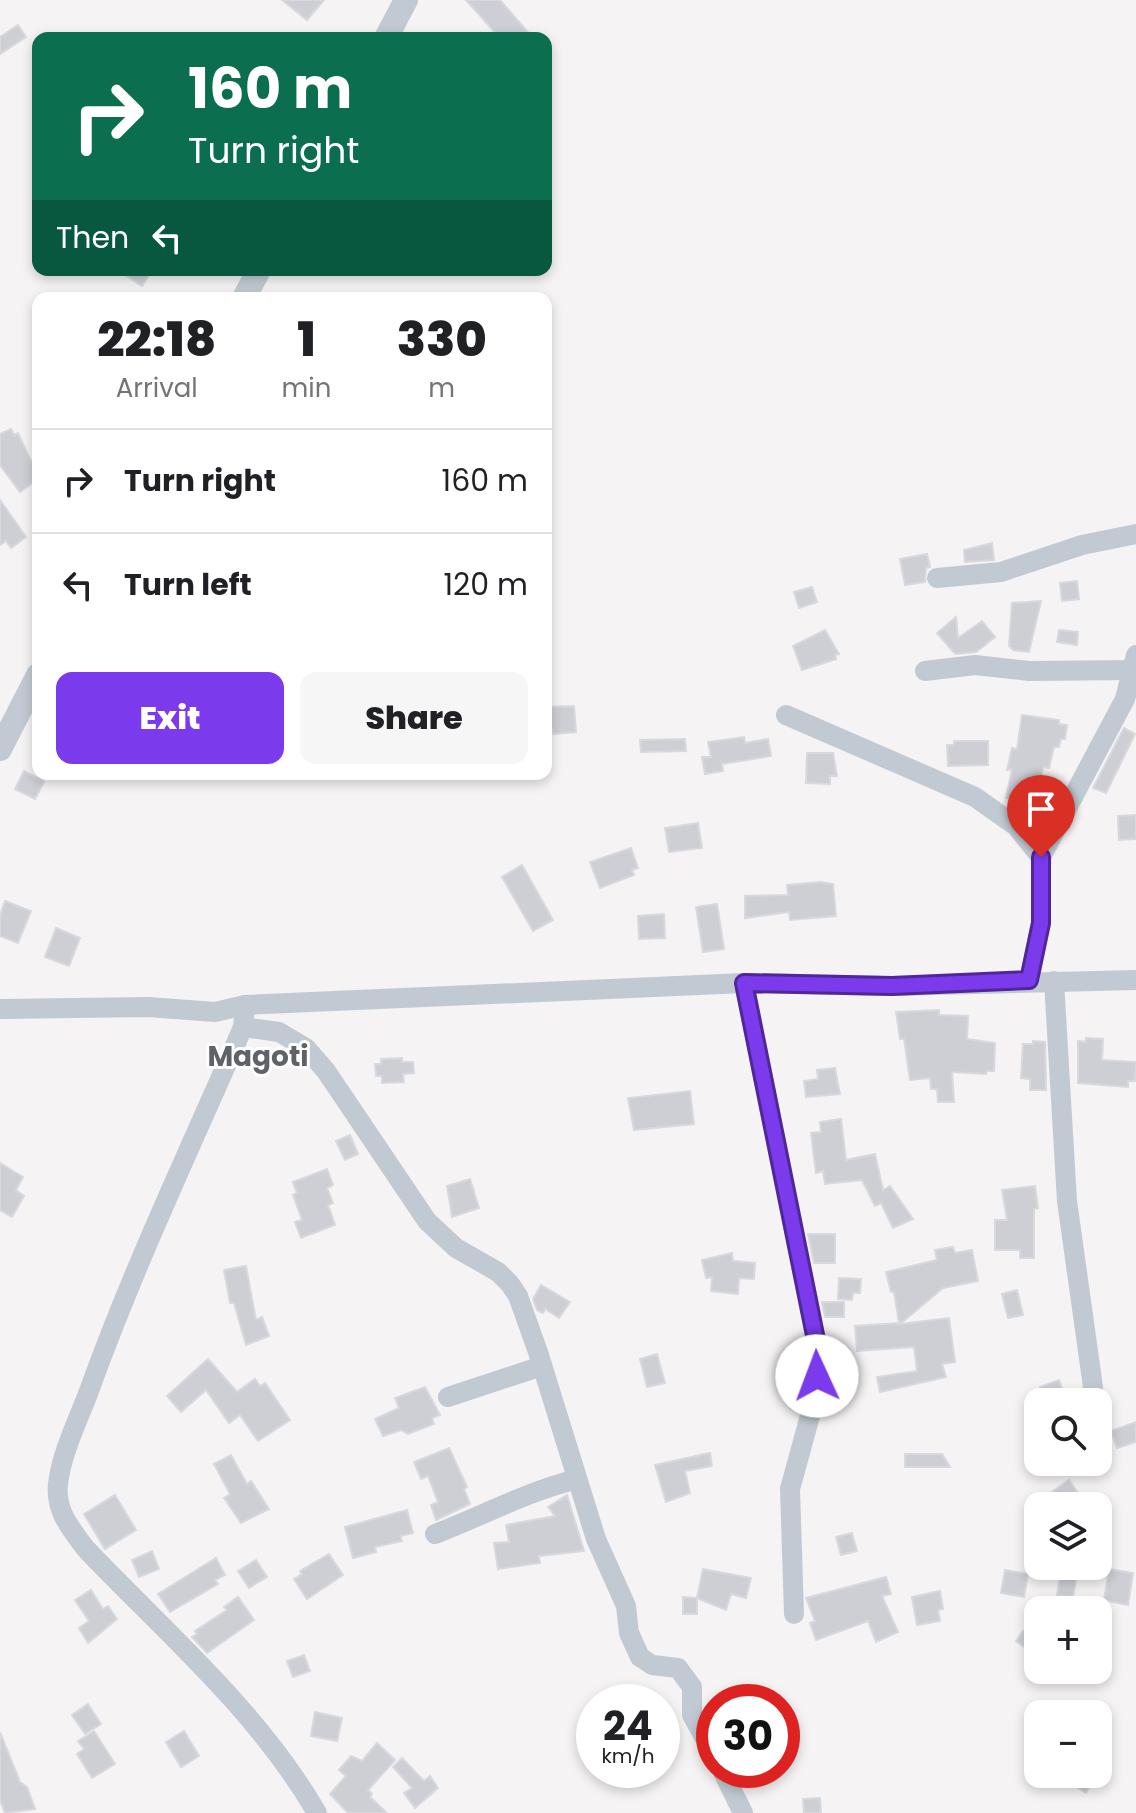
<!DOCTYPE html>
<html lang="en">
<head>
<meta charset="utf-8">
<style>
  body { margin:0; font-family:Poppins,sans-serif; background:#f6f6f6; color:#202124; height:100vh; display:flex; flex-direction:column; font-size:30px; white-space:nowrap }
  * { box-sizing:border-box; margin:0 }
  p { font-size:26px; color:#757577 }
  .icon { flex:none; width:44px; height:44px; fill:none; stroke:currentColor; stroke-width:2; stroke-linecap:round; stroke-linejoin:round }
  .map { position:relative; flex:1; overflow:hidden }
  .drawer { position:absolute; left:32px; top:292px; width:520px; height:488px; display:flex; flex-direction:column; background:#fff; border-radius:16px; box-shadow:0 4px 12px #0003 }
  .drawer>* { flex:none }
  .guide { position:absolute; left:32px; top:32px; width:520px; height:244px; border-radius:16px; box-shadow:0 4px 12px #0003; background:#0b6e4f; color:#fff; overflow:hidden }
  .tools { position:absolute; left:1024px; top:1388px; display:grid; gap:16px }
  .tools a { display:grid; place-items:center; width:88px; height:88px; border-radius:16px; background:#fff; box-shadow:0 4px 12px #0003; font-size:40px }
  .speed { position:absolute; left:576px; top:1684px; display:flex; gap:16px; font-size:40px; font-weight:700; text-align:center }
  .speed>* { display:grid; place-content:center; width:104px; height:104px; border-radius:50%; background:#fff; box-shadow:0 4px 12px #0003; line-height:1 }
  .speed small { font-size:20px; font-weight:400 }
  .speed .limit { border:12px solid #d22; background:#fff; color:#111 }
  .pin { position:absolute; display:grid; place-items:center; width:68px; height:68px; color:#fff; margin:-82px -34px; border-radius:50% 50% 50% 0; rotate:-45deg; box-shadow:0 0 8px #0007 }
  .pin .icon { rotate:45deg }
  .me { position:absolute; width:88px; margin:-44px; rotate:358deg; stroke-linejoin:round; filter:drop-shadow(0 0 6px #0008) }
  .turn { display:flex; align-items:center; gap:28px; height:168px; padding:0 24px; font-size:36px }
  .turn .icon { width:104px; height:104px; stroke-width:2.5 }
  .turn b { display:block; font-size:56px; line-height:68px }
  .then { display:flex; align-items:center; height:76px; padding:0 24px; background:#0003; gap:16px; font-size:30px }
  .eta { display:flex; justify-content:space-evenly; align-items:center; height:136px; text-align:center }
  .eta b { font-size:48px; font-weight:800; line-height:56px }
  .cta { display:flex; gap:16px; margin-top:auto; padding:16px 24px }
  .cta a { flex:1; height:92px; border-radius:16px; background:#7c3aed; color:#fff; font-size:32px; font-weight:800; line-height:92px; text-align:center }
  .cta a+a { background:#f6f6f6; color:#202124 }
  ul { padding:0; list-style:none }
  li { display:flex; align-items:center; gap:24px; height:104px; padding:0 24px; border-top:2px solid #e0e0e0 }
  li div { flex:1 }
  li b { display:block; font-size:30px }
  li em { font-style:normal }
  .map>svg:first-child { display:block }
  .building { fill:#cdcfd5; stroke:#d7d9de; stroke-width:2 }
  .lines { fill:none; stroke-linecap:round; stroke-linejoin:round }
  .minor { stroke:#c1cad2; stroke-width:20 }
  .tertiary { stroke:#c1cad2; stroke-width:24 }
  .route-casing { stroke:#51269a; stroke-width:20 }
  .route { stroke:#7c3aed; stroke-width:14 }
  .labels { text-anchor:middle; stroke-width:6; stroke-linejoin:round; paint-order:stroke }
  .quarter-label { font-size:28px; font-weight:bold; fill:#5f6368; stroke:#fff }
</style>
</head>
<body>
<div class="map">
<svg width="1136" height="1813" viewBox="0 0 1136 1813">
  <rect width="100%" height="100%" fill="#f5f3f3"/>
  <!-- building -->
  <g class="building">
    <polygon points="282,0 324,0 307,20"/>
    <polygon points="466,0 500,0 533,38 500,38"/>
    <polygon points="18,25 26,37 0,54 0,37"/>
    <polygon points="118,270 152,270 142,286"/>
    <polygon points="11,429 14,435 18,433 31,461 38,456 38,479 20,492 0,465 0,434"/>
    <polygon points="0,500 26,537 11,548 6,541 0,545"/>
    <polygon points="992,543 994,560 965,562 964,550"/>
    <polygon points="927,554 930,567 926,568 925,582 905,585 900,559"/>
    <polygon points="1077,581 1079,599 1062,601 1060,583"/>
    <polygon points="812,587 817,602 799,608 794,592"/>
    <polygon points="1041,601 1029,652 1013,650 1009,646 1012,603"/>
    <polygon points="956,617 958,638 982,621 995,637 976,652 955,654 937,633"/>
    <polygon points="825,630 839,654 835,655 836,659 802,670 793,646"/>
    <polygon points="1059,630 1078,632 1077,645 1057,642"/>
    <polygon points="574,706 576,732 553,734 552,729 546,729 546,707"/>
    <polygon points="1022,715 1059,720 1059,724 1067,725 1065,739 1061,739 1059,747 1054,747 1049,768 1043,767 1036,804 1006,798 1012,769 1007,770 1012,748 1017,749"/>
    <polygon points="1124,728 1135,734 1106,793 1093,788"/>
    <polygon points="744,737 745,743 768,739 771,756 722,764 723,771 705,774 702,757 711,757 708,742"/>
    <polygon points="685,739 686,751 641,752 640,740"/>
    <polygon points="954,741 988,741 988,765 948,766 947,745 954,745"/>
    <polygon points="807,753 833,753 837,776 830,776 830,784 806,783"/>
    <polygon points="24,771 44,782 35,799 15,789"/>
    <polygon points="1136,815 1136,839 1119,840 1118,816"/>
    <polygon points="698,823 702,848 669,852 665,828"/>
    <polygon points="631,848 638,868 632,870 634,875 600,888 590,862"/>
    <polygon points="522,865 553,920 533,931 502,877"/>
    <polygon points="821,882 833,884 836,916 790,920 789,912 745,918 745,896 788,895 787,885"/>
    <polygon points="5,901 31,911 18,943 0,936 0,915"/>
    <polygon points="717,904 724,949 703,952 696,907"/>
    <polygon points="664,914 665,938 639,939 638,916"/>
    <polygon points="56,928 80,938 69,966 45,957"/>
    <polygon points="939,1010 939,1015 968,1016 967,1039 995,1043 994,1071 987,1071 986,1074 952,1072 954,1102 938,1102 937,1089 931,1089 930,1078 910,1080 904,1039 900,1039 898,1025 896,1012"/>
    <polygon points="1086,1038 1103,1039 1102,1060 1136,1062 1135,1081 1128,1081 1128,1087 1078,1083 1078,1041 1086,1042"/>
    <polygon points="1033,1041 1045,1042 1046,1090 1030,1090 1030,1079 1021,1078 1023,1044 1033,1044"/>
    <polygon points="402,1058 402,1062 413,1062 414,1073 403,1074 404,1082 382,1083 382,1076 376,1076 375,1064 381,1064 381,1059"/>
    <polygon points="835,1068 840,1094 806,1097 804,1081 818,1079 817,1070"/>
    <polygon points="690,1091 694,1124 634,1130 628,1098"/>
    <polygon points="841,1119 846,1160 875,1154 883,1190 890,1186 913,1219 893,1228 881,1203 875,1206 862,1180 825,1184 823,1171 816,1173 811,1133 821,1132 820,1122"/>
    <polygon points="350,1135 358,1154 345,1160 336,1141"/>
    <polygon points="0,1163 23,1177 16,1190 24,1196 12,1217 0,1210"/>
    <polygon points="327,1169 333,1185 327,1188 333,1203 328,1205 335,1225 301,1238 295,1222 302,1220 293,1195 297,1193 293,1182"/>
    <polygon points="470,1179 479,1208 452,1217 447,1186"/>
    <polygon points="1035,1186 1038,1208 1034,1209 1034,1258 1020,1258 1020,1250 995,1250 995,1220 1007,1220 1002,1190"/>
    <polygon points="808,1234 835,1234 835,1263 814,1263"/>
    <polygon points="953,1247 955,1253 972,1250 978,1281 943,1288 900,1324 949,1318 955,1362 942,1364 946,1377 880,1392 877,1377 917,1371 914,1347 857,1351 855,1326 899,1323 894,1292 891,1292 886,1272 937,1260 935,1250"/>
    <polygon points="732,1253 733,1261 755,1263 754,1279 739,1278 738,1294 711,1291 712,1277 706,1278 702,1260"/>
    <polygon points="246,1266 256,1320 262,1317 269,1336 246,1345 234,1303 230,1303 224,1270"/>
    <polygon points="839,1278 861,1279 860,1293 853,1293 852,1300 838,1299"/>
    <polygon points="541,1285 570,1302 559,1318 545,1309 543,1313 537,1310 533,1299"/>
    <polygon points="1017,1290 1023,1315 1008,1318 1002,1294"/>
    <polygon points="822,1302 844,1302 844,1317 825,1317"/>
    <polygon points="657,1354 665,1383 647,1387 640,1359"/>
    <polygon points="208,1359 237,1392 255,1379 260,1386 265,1383 290,1420 258,1441 240,1415 229,1423 206,1390 181,1412 167,1396"/>
    <polygon points="1059,1380 1067,1402 1045,1402 1040,1387"/>
    <polygon points="425,1387 440,1415 432,1418 434,1424 408,1434 401,1430 383,1436 375,1419 399,1408 395,1398"/>
    <polygon points="1136,1422 1136,1442 1117,1448 1111,1431"/>
    <polygon points="449,1448 467,1487 464,1489 470,1504 436,1520 431,1505 438,1502 428,1476 421,1479 414,1462"/>
    <polygon points="710,1453 712,1466 685,1471 690,1493 666,1502 655,1465"/>
    <polygon points="905,1454 942,1454 950,1467 905,1467"/>
    <polygon points="231,1455 247,1484 251,1481 269,1509 241,1523 224,1498 230,1494 214,1464"/>
    <polygon points="1069,1480 1082,1499 1072,1506 1032,1506"/>
    <polygon points="115,1495 136,1530 105,1549 84,1514"/>
    <polygon points="567,1495 584,1551 539,1556 540,1563 498,1569 494,1543 509,1542 506,1525 555,1516 548,1507"/>
    <polygon points="407,1510 413,1533 400,1536 402,1541 375,1547 376,1552 353,1558 345,1527"/>
    <polygon points="852,1533 857,1551 841,1555 836,1537"/>
    <polygon points="152,1551 159,1569 139,1577 132,1560"/>
    <polygon points="329,1554 343,1575 307,1599 294,1579 302,1574 300,1571"/>
    <polygon points="216,1558 225,1575 215,1580 218,1584 170,1612 158,1594"/>
    <polygon points="256,1560 267,1577 249,1588 238,1571"/>
    <polygon points="703,1569 751,1578 746,1598 731,1594 726,1610 697,1598 697,1614 683,1614 683,1597 697,1598"/>
    <polygon points="1109,1569 1133,1573 1128,1605 1104,1600"/>
    <polygon points="1005,1570 1028,1574 1024,1597 1001,1593"/>
    <polygon points="1061,1571 1077,1574 1073,1597 1057,1595"/>
    <polygon points="886,1577 891,1594 882,1596 898,1632 876,1642 868,1621 816,1640 810,1623 815,1621 806,1598"/>
    <polygon points="91,1590 103,1609 108,1606 117,1619 88,1643 79,1628 89,1621 75,1600"/>
    <polygon points="940,1591 943,1609 938,1610 940,1621 917,1625 912,1597"/>
    <polygon points="238,1597 254,1620 207,1653 192,1637 197,1634 195,1631 227,1610 224,1607"/>
    <polygon points="1023,1631 1038,1642 1031,1652 1016,1641"/>
    <polygon points="304,1655 310,1671 293,1677 287,1661"/>
    <polygon points="88,1704 101,1724 85,1734 72,1715"/>
    <polygon points="315,1712 342,1718 337,1741 311,1736"/>
    <polygon points="94,1731 115,1764 92,1778 77,1754 84,1749 78,1741"/>
    <polygon points="184,1731 199,1756 181,1767 166,1742"/>
    <polygon points="0,1732 20,1782 27,1787 35,1809 5,1813 0,1800"/>
    <polygon points="377,1743 395,1760 368,1790 372,1794 370,1797 387,1813 348,1813 330,1794 346,1776 339,1770 351,1756 362,1761"/>
    <polygon points="402,1758 424,1781 430,1776 438,1788 415,1808 404,1793 412,1788 393,1767"/>
    <polygon points="1082,1774 1097,1774 1086,1793 1075,1786"/>
    <polygon points="820,1798 821,1813 804,1813 803,1799"/>
  </g>
  <g class="lines">
    <!-- minor -->
    <g class="minor">
      <polyline points="937,578 1001,572 1082,545 1136,534"/>
      <polyline points="925,671 975,665 1029,671 1133,670"/>
      <polyline points="786,715 975,797 1016,826 1041,857"/>
      <polyline points="1029,980 1041,923 1041,857 1125,699 1136,655"/>
      <polyline points="1054,981 1067,1201 1093,1387"/>
      <polyline points="744,983 816,1340 816,1394 790,1489 794,1614"/>
      <path d="M 245,1005 L 243,1027 C 192,1144 137,1260 93,1380 C 82,1413 62,1449 58,1484 C 55,1511 71,1529 86,1549 C 167,1634 258,1711 317,1813"/>
      <polyline points="0,1009 148,1007 215,1012 245,1005 744,983 892,986 1136,980"/>
      <polyline points="243,1027 279,1032 306,1048 326,1071 427,1221 456,1248 498,1272 510,1284 518,1296 538,1352 596,1539 626,1606 629,1633 640,1657 652,1665 678,1668 692,1687 692,1715 714,1755"/>
      <polyline points="448,1397 542,1366"/>
      <path d="M 435,1534 C 482,1516 526,1492 574,1480"/>
      <polyline points="722,1770 743,1813"/>
    </g>
    <!-- tertiary -->
    <g class="tertiary">
      <polyline points="386,38 406,0"/>
      <polyline points="244,298 259,270"/>
      <polyline points="0,749 38,675"/>
    </g>
  </g>
  <g class="lines">
    <!-- route casing -->
    <g class="route-casing">
      <polyline id="route" points="817,1376 816,1340 744,983 892,986 1029,980 1041,923 1041,857"/>
    </g>
    <!-- route -->
    <use href="#route" class="route"/>
  </g>
  <g class="labels">
    <!-- quarter labels -->
    <g class="quarter-label">
      <text x="258" y="1066">Magoti</text>
    </g>
  </g>
</svg>
<div class="tools">
<a><svg class="icon" aria-label="search" viewBox="0 0 24 24"><circle cx="10" cy="10" r="6"/><path d="M15 15l6 6"/></svg></a>
<a><svg class="icon" aria-label="layers" viewBox="0 0 24 24"><path d="M12 4l9 5-9 5-9-5zM3 14l9 5 9-5"/></svg></a>
<a>+</a>
<a>−</a>
</div>
<div class="speed"><div>24<small>km/h</small></div><div class="limit">30</div></div>
<div class="pin" style="left:1041px;top:857px;background:#d93025"><svg class="icon" aria-label="arrive" viewBox="0 0 24 24"><path d="M6 21V4h12l-3 4 3 4H6"/></svg></div>
<svg class="me" style="left:817px;top:1376px" viewBox="-20 -20 40 40"><circle r="19" fill="#fff"/><path d="M0-13L10 11 0 6-10 11z" fill="#7c3aed"/></svg>
<div class="guide">
<div class="turn"><svg class="icon" aria-label="right" viewBox="0 0 24 24"><path d="M7 20v-9h11M14 6l5 5-5 5"/></svg><div><b>160 m</b>Turn right</div></div>
<div class="then">Then<svg class="icon" aria-label="left" viewBox="0 0 24 24"><path d="M17 20v-9H6M10 6l-5 5 5 5"/></svg></div>
</div>
<section class="drawer">
<div class="eta">
<div><b>22:18</b><p>Arrival</p></div>
<div><b>1</b><p>min</p></div>
<div><b>330</b><p>m</p></div>
</div>
<ul>
<li><svg class="icon" aria-label="right" viewBox="0 0 24 24"><path d="M7 20v-9h11M14 6l5 5-5 5"/></svg><div><b>Turn right</b></div><em>160 m</em></li>
<li><svg class="icon" aria-label="left" viewBox="0 0 24 24"><path d="M17 20v-9H6M10 6l-5 5 5 5"/></svg><div><b>Turn left</b></div><em>120 m</em></li>
</ul>
<div class="cta"><a>Exit</a><a>Share</a></div>
</section>
</div>
</body>
</html>
